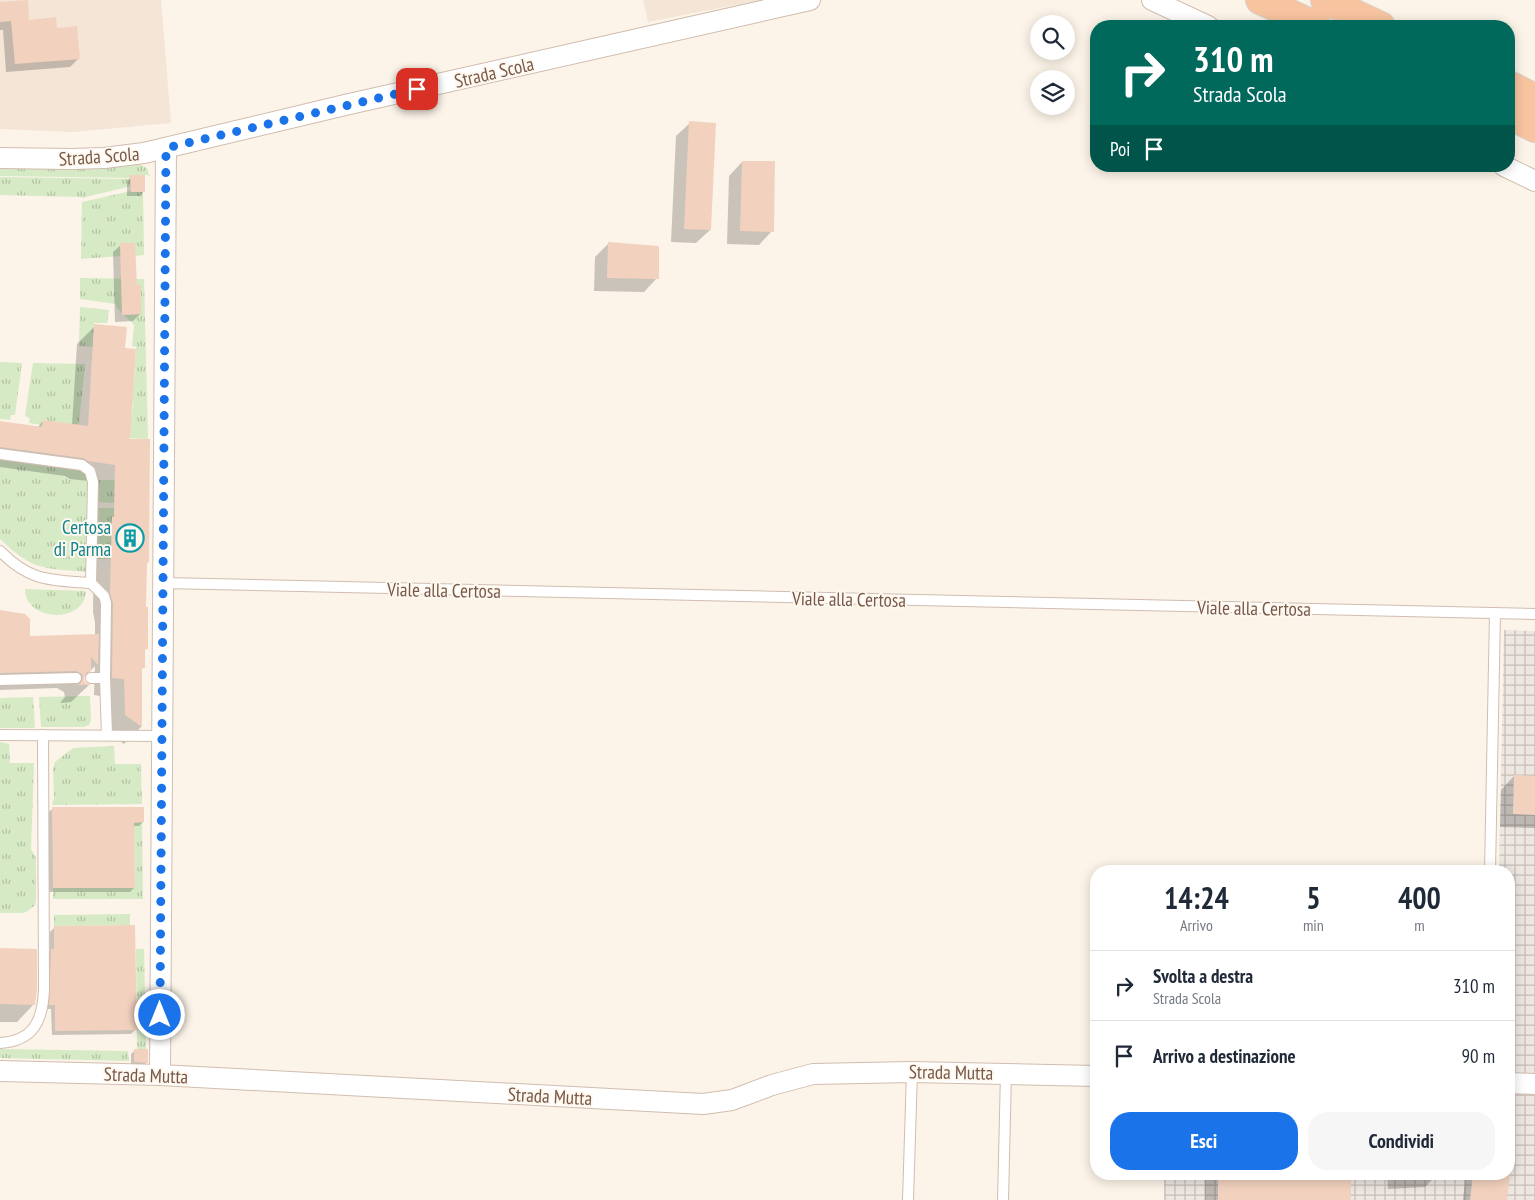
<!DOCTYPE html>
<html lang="it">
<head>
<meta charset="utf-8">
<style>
  body { margin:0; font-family:"PT Sans Narrow",sans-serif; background:#f6f6f7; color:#1f2937; height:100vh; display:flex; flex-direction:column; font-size:19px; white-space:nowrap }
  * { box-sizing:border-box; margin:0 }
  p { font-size:16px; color:#747a83 }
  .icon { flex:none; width:28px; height:28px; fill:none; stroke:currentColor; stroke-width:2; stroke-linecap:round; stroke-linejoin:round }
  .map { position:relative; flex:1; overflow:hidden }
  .panel { position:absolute; left:1090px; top:865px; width:425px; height:315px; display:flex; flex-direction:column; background:#fff; border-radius:20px; box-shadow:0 2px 12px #0003 }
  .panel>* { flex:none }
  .guide { position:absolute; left:1090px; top:20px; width:425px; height:152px; border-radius:20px; box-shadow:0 2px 12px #0003; background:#00695c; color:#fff; overflow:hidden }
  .fabs { position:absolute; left:1030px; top:15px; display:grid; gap:10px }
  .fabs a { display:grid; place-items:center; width:45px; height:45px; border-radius:50%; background:#fff; box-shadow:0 2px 12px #0003; font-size:25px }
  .pin { position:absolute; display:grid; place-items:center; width:42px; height:42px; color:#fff; margin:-21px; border-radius:10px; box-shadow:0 2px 8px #0006 }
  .me { position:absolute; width:55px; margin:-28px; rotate:0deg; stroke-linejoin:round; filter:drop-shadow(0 0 4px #0008) }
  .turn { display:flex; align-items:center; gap:18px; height:105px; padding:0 20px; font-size:22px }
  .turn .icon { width:65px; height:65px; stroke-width:2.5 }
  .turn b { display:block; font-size:35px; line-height:42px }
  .then { display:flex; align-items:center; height:48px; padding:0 20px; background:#0003; gap:10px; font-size:19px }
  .eta { display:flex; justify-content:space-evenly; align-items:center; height:85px; text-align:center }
  .eta b { font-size:30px; font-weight:700; line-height:35px }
  .primary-button { display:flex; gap:10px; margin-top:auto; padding:10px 20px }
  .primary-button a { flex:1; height:58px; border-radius:20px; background:#1a73e8; color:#fff; font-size:20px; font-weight:700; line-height:58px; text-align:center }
  .primary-button a+a { background:#f6f6f7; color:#1f2937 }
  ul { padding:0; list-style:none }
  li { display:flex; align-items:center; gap:15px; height:70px; padding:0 20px; border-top:1px solid #e0e1e3 }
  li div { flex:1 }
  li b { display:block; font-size:19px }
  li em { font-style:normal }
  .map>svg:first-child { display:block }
  .residential { fill:#f4e5d6 }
  .industrial { fill:url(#industrial-grid) }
  .grass { fill:url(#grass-tufts); fill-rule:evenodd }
  .shadow { fill:#0003 }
  .building { fill:#f2d2bf }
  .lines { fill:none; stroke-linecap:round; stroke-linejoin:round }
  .service-casing { stroke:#d1bdaf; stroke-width:12 }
  .minor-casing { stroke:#d1bdaf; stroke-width:22 }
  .trunk-casing { stroke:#d9d1cd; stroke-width:30 }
  .service { stroke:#fff; stroke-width:10 }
  .minor { stroke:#fff; stroke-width:20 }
  .trunk { stroke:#f8c4a0; stroke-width:28 }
  .route { stroke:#1a73e8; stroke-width:9; stroke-dasharray:0 16.2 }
  .labels { text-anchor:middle; stroke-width:4; stroke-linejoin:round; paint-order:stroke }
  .street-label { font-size:19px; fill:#77594b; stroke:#fff8ee }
  .culture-label { font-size:19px; fill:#0d838f; stroke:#fff8ee; text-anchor:end }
</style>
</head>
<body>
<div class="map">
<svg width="1535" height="1200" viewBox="0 0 1535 1200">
  <defs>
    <pattern id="industrial-grid" width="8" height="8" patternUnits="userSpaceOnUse" patternTransform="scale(1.25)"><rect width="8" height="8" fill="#ede6e1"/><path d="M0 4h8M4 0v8" fill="none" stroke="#c5bdb8"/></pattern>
    <pattern id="grass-tufts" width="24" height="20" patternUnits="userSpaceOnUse" patternTransform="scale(1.25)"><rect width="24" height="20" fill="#d6eac6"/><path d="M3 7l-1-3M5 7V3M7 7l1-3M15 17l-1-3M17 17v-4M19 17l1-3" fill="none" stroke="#b2c1a3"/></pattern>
  </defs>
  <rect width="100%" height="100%" fill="#fcf4e8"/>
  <!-- residential -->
  <g class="residential">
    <polygon points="0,0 161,0 171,123 73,132 0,129"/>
    <polygon points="643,0 760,0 648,22"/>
  </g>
  <!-- industrial -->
  <polygon class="industrial" points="1504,630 1535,631 1535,1200 1164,1200 1164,1174 1509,1174 1509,871 1499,871"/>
  <!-- grass -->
  <g class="grass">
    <polygon points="137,163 147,168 150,177 147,175 131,175 131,178 0,176 0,164"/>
    <polygon points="0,177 130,179 131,186 82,198 81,197 0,195"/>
    <polygon points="131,191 131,192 143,192 144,255 135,256 135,243 120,243 121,256 81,259 82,202"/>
    <path d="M 80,278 L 144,279 L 148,439 L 124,438 L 132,413 L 133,402 L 122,401 L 134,384 L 136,347 L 132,346 L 134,325 L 116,307 L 116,304 L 80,299 ZM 140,285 L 141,314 L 126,315 Z"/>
    <polygon points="80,307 109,310 107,323 94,323 93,347 79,346"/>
    <polygon points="0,362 22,363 15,415 11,415 10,420 0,419"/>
    <polygon points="33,363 85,364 79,423 76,425 43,420 42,425 29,423 30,419 25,415"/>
    <path d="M 0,460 L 80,471 L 86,475 L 88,482 L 87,572 C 43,568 33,571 0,539 Z"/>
    <polygon points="98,480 115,480 114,503 98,502"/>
    <polygon points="98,508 114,508 114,517 112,517 111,559 97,559"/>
    <path d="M 25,589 L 86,591 C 85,624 25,622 25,589 Z"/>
    <polygon points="90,696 91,720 89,725 84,727 41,727 39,697"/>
    <polygon points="33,697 35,728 0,728 0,698"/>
    <polygon points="0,742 9,744 10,763 34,763 31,849 36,857 36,900 35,905 28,911 23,913 0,913"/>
    <polygon points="114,746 115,764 141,764 142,804 52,805 54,797 53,768 55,762 73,748"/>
    <polygon points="134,822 142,822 143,899 53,899 53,888 135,888"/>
    <polygon points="130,914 130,925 54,926 54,915"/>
    <polygon points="136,949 144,949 146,1049 137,1049"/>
    <polygon points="0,1049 128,1051 129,1061 0,1058"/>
  </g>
  <!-- shadow -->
  <g class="shadow">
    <polygon points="0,3 28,21 56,29 79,58 70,67 6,72 3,30 0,30"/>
    <polygon points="690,123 710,230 696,243 671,242 676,136"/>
    <polygon points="742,162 772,231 759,245 727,244 729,176"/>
    <polygon points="131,177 144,191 140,196 127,196 127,181"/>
    <polygon points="609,243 657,278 644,292 594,291 595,257"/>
    <polygon points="121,245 136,286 140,314 133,321 115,322 113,252"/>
    <polygon points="95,326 124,349 129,440 148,562 145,565 146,649 144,651 144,667 140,671 141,727 124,744 108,733 107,697 94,695 95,666 83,678 84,683 89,685 71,702 60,703 65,697 64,692 57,688 0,690 0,612 29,638 95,636 95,622 93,612 94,536 98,482 70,479 65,476 0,467 0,422 37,428 43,421 72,425 77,344"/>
    <polygon points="1514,776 1535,777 1535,828 1500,827 1501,790"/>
    <polygon points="53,808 143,822 139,826 133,826 134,888 130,892 49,892 49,812"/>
    <polygon points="54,928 135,1030 131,1034 52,1035 51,1009 46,1009 47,955 50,951 50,932"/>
    <polygon points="0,949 34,1004 17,1022 0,1022"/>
    <polygon points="135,1050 147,1062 143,1066 131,1066 131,1054"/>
    <rect x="1205" y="1174" width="145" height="26"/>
    <polygon points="1387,1174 1433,1174 1433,1179 1425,1187 1388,1189"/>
    <polygon points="1471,1174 1509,1175 1506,1200 1463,1200 1465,1179"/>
  </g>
  <!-- building -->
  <g class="building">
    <polygon points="28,0 29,20 56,17 57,28 77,26 80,59 15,64 11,21 0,22 0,2"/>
    <polygon points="689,121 716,123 711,230 684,229"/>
    <polygon points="742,161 775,161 774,232 740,231"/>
    <polygon points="130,175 145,175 145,192 131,192"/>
    <polygon points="608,242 659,246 659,279 607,278"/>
    <polygon points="120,243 135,243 137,285 141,285 141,314 122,315"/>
    <polygon points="94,324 127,327 125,348 136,349 130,439 150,439 149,562 147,563 146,607 148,607 148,649 145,649 145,668 142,668 142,727 125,715 124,679 112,678 113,603 110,593 112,517 114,517 115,465 88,461 83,458 0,447 0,421 42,427 43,420 88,426"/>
    <polygon points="0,610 25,614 30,619 30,636 99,634 98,665 91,657 91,671 87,672 84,678 85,682 91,685 76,685 80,684 83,678 82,674 76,671 0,673"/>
    <polygon points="1514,775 1535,776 1535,815 1513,814"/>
    <polygon points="52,807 144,807 144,822 134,823 135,888 53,888"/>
    <polygon points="135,925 137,1030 55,1031 55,1005 49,1005 51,949 54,949 54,926"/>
    <polygon points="0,948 37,949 37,989 35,1005 0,1004"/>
    <polygon points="134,1049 148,1049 148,1063 134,1062"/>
    <rect x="1218" y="1174" width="133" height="26"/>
    <polygon points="1473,1174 1510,1174 1507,1200 1470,1200"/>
  </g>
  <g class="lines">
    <!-- service casing -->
    <g class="service-casing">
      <g id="service">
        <polyline points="0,454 82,465 90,471 93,482 91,583"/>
        <path d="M 0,551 C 30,582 51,580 91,583 L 104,596 L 106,603 L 105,678"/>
        <polyline points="164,583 1535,614"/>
        <polyline points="91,678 105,678 107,735"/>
        <polyline points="0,680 76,678"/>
        <polyline points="0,735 163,736"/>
        <polyline points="1490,871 1495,613"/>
        <path d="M 0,1043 C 34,1041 43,1020 44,989 L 43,735"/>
        <polyline points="908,1200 912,1072"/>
        <polyline points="1003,1200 1006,1073"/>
      </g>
    </g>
    <!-- minor casing -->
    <g class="minor-casing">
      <g id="minor">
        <polyline points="1152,0 1208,26"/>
        <polyline points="0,158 72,159 104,158 144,153 345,105 810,0"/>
        <polyline points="1504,166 1535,181"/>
        <polyline points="0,1071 160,1075 703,1104 732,1100 772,1085 813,1074 912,1072 1096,1076"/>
        <polyline points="160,1075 166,148"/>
        <polyline points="1509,1083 1535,1084"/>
      </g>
    </g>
    <!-- trunk casing -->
    <g class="trunk-casing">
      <g id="trunk">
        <polyline points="1260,0 1317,26"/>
        <polyline points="1325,0 1381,26"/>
        <polyline points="1509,85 1535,98"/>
        <polyline points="1509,115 1535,128"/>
      </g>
    </g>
    <!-- service -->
    <use href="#service" class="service"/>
    <!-- minor -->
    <use href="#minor" class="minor"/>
    <!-- trunk -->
    <use href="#trunk" class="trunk"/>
  </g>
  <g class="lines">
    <!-- route -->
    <polyline class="route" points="160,1015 166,148 417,89"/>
  </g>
  <!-- icons -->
  <defs>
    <g id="building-ring" transform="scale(1.4375)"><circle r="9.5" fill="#fff8ee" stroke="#0f9aa8" stroke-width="1.5"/><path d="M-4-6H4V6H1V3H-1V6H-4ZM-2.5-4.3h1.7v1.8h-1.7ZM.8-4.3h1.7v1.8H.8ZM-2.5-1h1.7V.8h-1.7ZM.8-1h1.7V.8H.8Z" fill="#0f9aa8"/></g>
  </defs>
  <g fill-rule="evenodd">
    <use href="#building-ring" x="130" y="538"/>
  </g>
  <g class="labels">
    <!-- street labels -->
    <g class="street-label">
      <text transform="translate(494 72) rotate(-13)" y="7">Strada Scola</text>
      <text transform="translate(99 156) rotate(-4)" y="7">Strada Scola</text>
      <text transform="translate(444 590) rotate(1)" y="7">Viale alla Certosa</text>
      <text transform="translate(849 599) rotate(1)" y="7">Viale alla Certosa</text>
      <text transform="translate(1254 608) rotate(1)" y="7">Viale alla Certosa</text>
      <text transform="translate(951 1072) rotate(1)" y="7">Strada Mutta</text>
      <text transform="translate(146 1075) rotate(2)" y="7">Strada Mutta</text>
      <text transform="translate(550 1096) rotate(3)" y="7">Strada Mutta</text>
    </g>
    <!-- culture labels -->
    <g class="culture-label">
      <text x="111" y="534">Certosa<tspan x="111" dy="22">di Parma</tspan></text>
    </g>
  </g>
</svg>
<div class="fabs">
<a><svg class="icon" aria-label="search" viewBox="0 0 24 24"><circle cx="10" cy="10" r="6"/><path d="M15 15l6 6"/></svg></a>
<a><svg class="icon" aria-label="layers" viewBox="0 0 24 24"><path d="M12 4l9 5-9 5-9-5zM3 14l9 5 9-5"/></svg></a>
</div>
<div class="pin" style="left:417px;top:89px;background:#d93025"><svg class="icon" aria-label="arrive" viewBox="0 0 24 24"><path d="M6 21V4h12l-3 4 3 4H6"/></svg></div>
<svg class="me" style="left:160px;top:1015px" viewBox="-20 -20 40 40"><circle r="17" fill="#1a73e8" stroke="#fff" stroke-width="3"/><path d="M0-11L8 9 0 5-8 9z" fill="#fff"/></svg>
<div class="guide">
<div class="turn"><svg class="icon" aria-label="right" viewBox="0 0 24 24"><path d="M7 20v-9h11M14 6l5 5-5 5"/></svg><div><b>310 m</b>Strada Scola</div></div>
<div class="then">Poi<svg class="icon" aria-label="arrive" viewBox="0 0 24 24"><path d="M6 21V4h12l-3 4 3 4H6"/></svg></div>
</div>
<section class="panel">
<div class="eta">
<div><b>14:24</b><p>Arrivo</p></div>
<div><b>5</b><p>min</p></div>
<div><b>400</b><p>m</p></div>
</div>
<ul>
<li><svg class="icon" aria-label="right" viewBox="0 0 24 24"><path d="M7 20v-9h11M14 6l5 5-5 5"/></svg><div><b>Svolta a destra</b><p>Strada Scola</p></div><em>310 m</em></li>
<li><svg class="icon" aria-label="arrive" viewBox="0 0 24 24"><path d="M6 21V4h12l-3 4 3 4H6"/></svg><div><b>Arrivo a destinazione</b></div><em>90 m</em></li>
</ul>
<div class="primary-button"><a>Esci</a><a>Condividi</a></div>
</section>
</div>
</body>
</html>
